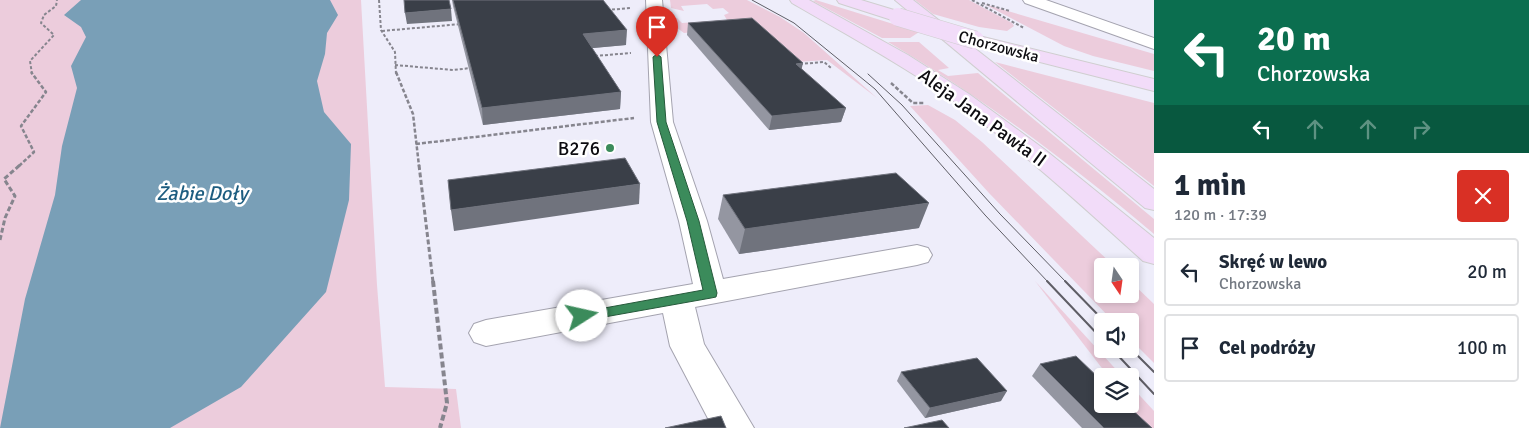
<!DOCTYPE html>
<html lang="pl">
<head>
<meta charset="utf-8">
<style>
  body { margin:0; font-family:Signika,sans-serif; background:#f6f6f7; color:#1f2937; height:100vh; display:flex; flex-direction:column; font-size:19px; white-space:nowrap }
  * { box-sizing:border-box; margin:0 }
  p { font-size:16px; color:#747a83 }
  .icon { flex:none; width:28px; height:28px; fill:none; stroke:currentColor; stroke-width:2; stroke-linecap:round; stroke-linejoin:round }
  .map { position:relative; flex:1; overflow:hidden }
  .panel { display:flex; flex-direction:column; background:#fff; width:375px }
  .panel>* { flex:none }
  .guide { background:#0b6e4f; color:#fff; overflow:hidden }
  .needle { width:32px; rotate:167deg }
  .buttons { position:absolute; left:1094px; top:258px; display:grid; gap:10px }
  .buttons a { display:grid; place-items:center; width:45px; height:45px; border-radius:5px; background:#fff; box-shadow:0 2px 8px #0003; font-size:25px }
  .pin { position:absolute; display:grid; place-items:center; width:42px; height:42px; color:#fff; margin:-51px -21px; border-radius:50% 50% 50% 0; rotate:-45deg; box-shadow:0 0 5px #0007 }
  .pin .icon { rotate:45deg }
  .me { position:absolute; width:55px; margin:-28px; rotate:80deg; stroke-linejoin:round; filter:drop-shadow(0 0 4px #0008) }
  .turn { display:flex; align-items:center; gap:18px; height:105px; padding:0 20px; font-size:22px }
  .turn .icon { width:65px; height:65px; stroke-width:2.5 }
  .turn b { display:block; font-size:35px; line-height:42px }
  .lanes { display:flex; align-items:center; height:48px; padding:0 20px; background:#0003; justify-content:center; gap:25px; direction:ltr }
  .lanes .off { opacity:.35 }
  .round { display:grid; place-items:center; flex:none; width:52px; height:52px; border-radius:5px; background:#f6f6f7 }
  .overview { display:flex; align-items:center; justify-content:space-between; height:85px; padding:0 20px }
  h1 { font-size:30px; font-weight:700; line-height:38px }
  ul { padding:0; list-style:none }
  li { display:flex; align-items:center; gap:15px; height:68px; margin:0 10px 8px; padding:0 10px; border:2px solid #e0e1e3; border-radius:5px }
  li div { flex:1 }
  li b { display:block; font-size:19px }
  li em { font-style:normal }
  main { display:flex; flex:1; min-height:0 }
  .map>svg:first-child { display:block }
  .green { fill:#ecccdc }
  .water { fill:#799fb7 }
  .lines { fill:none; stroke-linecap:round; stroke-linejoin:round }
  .minor-casing { stroke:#a4a3af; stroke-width:2 }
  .major-casing { stroke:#cfcecf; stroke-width:2 }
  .path-far3 { stroke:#86858e; stroke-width:2; stroke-dasharray:3 2; stroke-linecap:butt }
  .path-far2 { stroke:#86858e; stroke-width:2.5; stroke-dasharray:4 2; stroke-linecap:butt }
  .path-far1 { stroke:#86858e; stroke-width:3; stroke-dasharray:5 2.5; stroke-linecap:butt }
  .path { stroke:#86858e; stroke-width:4; stroke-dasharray:6 3; stroke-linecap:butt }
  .minor { fill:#fff; fill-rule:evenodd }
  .major { fill:#f2dcf9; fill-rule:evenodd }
  .tram-far1 { stroke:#5f5e66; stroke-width:1 }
  .tram { stroke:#5f5e66; stroke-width:2 }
  .major-bridge-casing { stroke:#cfcecf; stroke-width:19; stroke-linecap:butt }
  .major-bridge { stroke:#f2dcf9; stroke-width:18 }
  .wall { fill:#9496a1 }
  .shaded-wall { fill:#70737d }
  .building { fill:#3a3f48; stroke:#70737d }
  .route { fill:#3b8b5b; stroke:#265a3b }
  .poi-dot { fill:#3b8b5b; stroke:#fff; stroke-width:2 }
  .labels { text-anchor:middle; stroke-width:5; stroke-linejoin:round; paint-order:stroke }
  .far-street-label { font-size:16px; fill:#0d0c10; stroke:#fff }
  .street-label { font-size:19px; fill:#0d0c10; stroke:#fff }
  .poi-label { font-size:19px; fill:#0d0c10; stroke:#fff; text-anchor:end }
  .water-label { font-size:20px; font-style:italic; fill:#1d5d80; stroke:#fff }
</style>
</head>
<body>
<main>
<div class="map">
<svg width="1154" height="428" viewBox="0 0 1154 428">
  <rect width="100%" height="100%" fill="#eeedfa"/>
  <!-- green -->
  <g class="green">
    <polygon points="0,0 361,0 377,285 385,387 456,389 461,428 0,428"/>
    <polygon points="670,0 747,0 780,17 804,33 877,98 827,60 797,62 713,30 684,33 677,28 672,18 677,18 682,23 727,20 724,15 729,13 723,8 713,9 707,4 681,6 684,11 671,8"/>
    <polygon points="816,0 819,1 919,32 910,38 882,38 813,1"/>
    <polygon points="915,0 969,0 1012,23 1014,26 1007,31 979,27 933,14"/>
    <polygon points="984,4 1154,54 1154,71 1093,56 1064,46"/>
    <path d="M 888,42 L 919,42 L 949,68 L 938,70 L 948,76 L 978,73 L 1154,219 L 1154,234 C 1070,163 983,98 888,42 Z"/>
    <polygon points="995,62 1154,103 1154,186"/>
    <polygon points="928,105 955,120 982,142 1114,266 1102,266 1102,294 1130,294 1130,281 1154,304 1154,363 1130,339 1130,321 1113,321 989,193 910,106"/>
    <polygon points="1035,281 1122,376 1108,376"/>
    <polygon points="1130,385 1154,411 1154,428 1148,428 1129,404"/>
  </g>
  <!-- water -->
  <polygon class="water" points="81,0 330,0 338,15 327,33 325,54 317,81 324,112 351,144 349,200 326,292 241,387 170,428 0,428 25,299 55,195 62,146 77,88 71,66 86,37 81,27 64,15"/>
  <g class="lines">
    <!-- minor casing -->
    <g class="minor-casing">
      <g id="minor">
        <polygon points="646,0 662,0 673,122 707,221 723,279 917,245 928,248 932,255 928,262 917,265 695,307 704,344 754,428 713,428 670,346 663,313 486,346 474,342 469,333 474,324 486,320 693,284 679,221 651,122"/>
        <polygon points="1023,0 1046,0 1154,38 1154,49 1025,3"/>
      </g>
    </g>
    <!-- major casing -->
    <g class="major-casing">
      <g id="major">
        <path d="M 790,0 L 809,0 L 908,55 L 969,94 L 1044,149 L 1154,238 L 1154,264 L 1143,261 C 1077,201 1010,140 936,89 C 890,58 840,31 792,3 Z"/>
        <polygon points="837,0 861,0 904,13 906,17 904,21 898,22 839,3"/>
        <polygon points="895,0 913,0 1154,189 1154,210 1145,208"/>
        <polygon points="975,35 1154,79 1154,91 969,44 966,40 969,36"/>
      </g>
    </g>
    <!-- path-far3 -->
    <g class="path-far3">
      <polyline points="379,0 381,30 395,52 396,74"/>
      <polyline points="972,0 1024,28"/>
      <polyline points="982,3 1010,11"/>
      <polyline points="607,10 631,8"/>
      <polyline points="382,31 461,24"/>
      <polyline points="595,56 631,53"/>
      <polyline points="800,64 824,62 831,68"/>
      <polyline points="395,65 453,70 471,68"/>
      <polyline points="32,74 30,61 54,35 41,23 44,15 56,6 57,0"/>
    </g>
    <!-- path-far2 -->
    <g class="path-far2">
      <polyline points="396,72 413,114 419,166"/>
      <polyline points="891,83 913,103 924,103"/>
      <polyline points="416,144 634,118"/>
      <polyline points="19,166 34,152 21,126 46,92 31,72"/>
    </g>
    <!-- path-far1 -->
    <g class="path-far1">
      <polyline points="419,165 433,282"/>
      <polyline points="0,240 5,218 15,196 4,179 20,165"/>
    </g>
    <!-- path -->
    <polyline class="path" points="433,281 447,403 440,428"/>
    <!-- minor -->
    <use href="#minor" class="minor"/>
    <!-- major -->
    <use href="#major" class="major"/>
    <!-- tram-far1 -->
    <g class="tram-far1">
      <polyline points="752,0 794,23 875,89 985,215 1048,282"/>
      <polyline points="868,74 902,105 1000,214 1066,282"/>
    </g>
    <!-- tram -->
    <g class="tram">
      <polyline points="1047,281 1102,339"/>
      <polyline points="1065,281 1104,321"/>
      <polyline points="1130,348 1154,372"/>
      <polyline points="1112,349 1154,394"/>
    </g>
    <!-- major-bridge casing -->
    <g class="major-bridge-casing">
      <polyline id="major-bridge" points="898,17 975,40"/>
    </g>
    <!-- major-bridge -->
    <use href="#major-bridge" class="major-bridge"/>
  </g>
  <!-- wall -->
  <g class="wall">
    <polygon points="452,0 603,0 626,45 592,48 621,92 620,109 483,125 453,6"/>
    <polygon points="688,23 846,108 841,122 769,130 687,35"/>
    <polygon points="723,195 919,228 739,254 718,219"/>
    <polygon points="1040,364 1152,428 1082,428 1032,376"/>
    <polygon points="901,372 1001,401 925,418 897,381"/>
  </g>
  <!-- shaded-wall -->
  <g class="shaded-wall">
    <polygon points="451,9 452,21 407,24 405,13"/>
    <polygon points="627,30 626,45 583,49 583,34"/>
    <polygon points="803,63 800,76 796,64"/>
    <polygon points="621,92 620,109 483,125 482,108"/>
    <polygon points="846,108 841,122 769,130 772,116"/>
    <polygon points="640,184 639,204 454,231 451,210"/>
    <polygon points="929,203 919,228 739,254 745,229"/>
    <polygon points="1007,391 1001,401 925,418 930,408"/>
  </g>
  <!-- building -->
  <g class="building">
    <polygon points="404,0 449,0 451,9 405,13"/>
    <polygon points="453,0 603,0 627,30 583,34 621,92 482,108"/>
    <polygon points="752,18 803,63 796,64 846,108 772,116 688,23"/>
    <polygon points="625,158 640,184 451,210 448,180"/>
    <polygon points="896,173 929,203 745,229 723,195"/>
    <polygon points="1076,356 1102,381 1102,404 1126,404 1152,428 1104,428 1040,364"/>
    <polygon points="977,358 1007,391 930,408 901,372"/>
    <polygon points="721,416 726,428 665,428"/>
    <polygon points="942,420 949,428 904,428"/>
  </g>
  <!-- route -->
  <polygon class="route" points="657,54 661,57 666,122 699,221 717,293 716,297 711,298 582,321 577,320 575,316 577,313 703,290 687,221 657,122 653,57"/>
  <!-- markers -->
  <circle class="poi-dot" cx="610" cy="148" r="5"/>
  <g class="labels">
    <!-- far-street labels -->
    <g class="far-street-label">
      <text transform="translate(999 46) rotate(15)" y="6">Chorzowska</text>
    </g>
    <!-- street labels -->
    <g class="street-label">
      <text transform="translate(983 117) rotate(36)" y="7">Aleja Jana Pawła II</text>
    </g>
    <!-- poi labels -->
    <g class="poi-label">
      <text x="600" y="155">B276</text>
    </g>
    <!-- water labels -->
    <g class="water-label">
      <text x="202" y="200">Żabie Doły</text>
    </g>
  </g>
</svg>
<div class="buttons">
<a><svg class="needle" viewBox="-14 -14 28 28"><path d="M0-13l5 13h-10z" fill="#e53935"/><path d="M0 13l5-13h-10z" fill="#747a83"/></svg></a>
<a><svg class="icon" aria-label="sound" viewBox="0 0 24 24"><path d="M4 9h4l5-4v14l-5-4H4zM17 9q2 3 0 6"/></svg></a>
<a><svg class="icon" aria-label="layers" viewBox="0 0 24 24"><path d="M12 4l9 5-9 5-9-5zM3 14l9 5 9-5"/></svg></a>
</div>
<div class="pin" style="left:657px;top:57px;background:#d93025"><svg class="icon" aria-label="arrive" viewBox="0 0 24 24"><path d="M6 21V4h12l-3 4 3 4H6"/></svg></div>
<svg class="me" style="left:582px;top:316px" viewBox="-20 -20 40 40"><circle r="19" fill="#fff"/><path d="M0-13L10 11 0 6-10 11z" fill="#3b8b5b"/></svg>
</div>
<section class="panel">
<div class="guide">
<div class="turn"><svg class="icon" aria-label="left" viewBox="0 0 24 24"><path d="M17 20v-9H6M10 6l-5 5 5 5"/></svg><div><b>20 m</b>Chorzowska</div></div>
<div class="lanes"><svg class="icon" aria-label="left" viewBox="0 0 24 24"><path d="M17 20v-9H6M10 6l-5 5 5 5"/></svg><svg class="icon off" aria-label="ahead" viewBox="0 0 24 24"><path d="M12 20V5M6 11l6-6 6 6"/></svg><svg class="icon off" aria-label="ahead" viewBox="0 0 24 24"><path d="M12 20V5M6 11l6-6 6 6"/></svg><svg class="icon off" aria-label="right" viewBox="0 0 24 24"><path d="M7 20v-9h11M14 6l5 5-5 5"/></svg></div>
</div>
<div class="overview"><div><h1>1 min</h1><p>120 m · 17:39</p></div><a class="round" style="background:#d93025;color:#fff"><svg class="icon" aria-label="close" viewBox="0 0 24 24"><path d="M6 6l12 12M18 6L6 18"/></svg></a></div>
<ul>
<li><svg class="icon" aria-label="left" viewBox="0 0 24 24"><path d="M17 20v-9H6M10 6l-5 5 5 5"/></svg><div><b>Skręć w lewo</b><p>Chorzowska</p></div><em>20 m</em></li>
<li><svg class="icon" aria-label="arrive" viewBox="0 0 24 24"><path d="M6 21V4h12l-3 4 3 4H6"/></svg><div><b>Cel podróży</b></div><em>100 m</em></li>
</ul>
</section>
</main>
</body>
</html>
